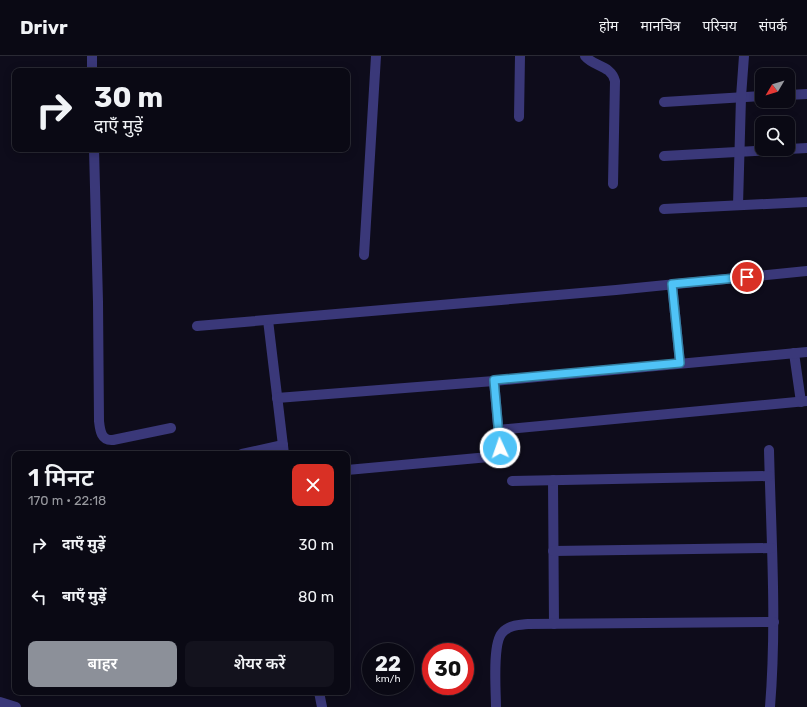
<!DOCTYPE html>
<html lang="hi">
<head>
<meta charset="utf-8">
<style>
  body { margin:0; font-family:Rubik,"Noto Sans Devanagari",sans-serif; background:#13121d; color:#f1f3f6; height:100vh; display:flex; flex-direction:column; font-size:15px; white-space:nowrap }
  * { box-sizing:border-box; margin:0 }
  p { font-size:13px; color:#999aa0 }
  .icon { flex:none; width:22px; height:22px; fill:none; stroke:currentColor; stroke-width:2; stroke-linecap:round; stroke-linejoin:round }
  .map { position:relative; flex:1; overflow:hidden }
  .side { position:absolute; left:12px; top:395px; width:338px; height:244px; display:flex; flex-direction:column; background:#0a0914; border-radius:8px; box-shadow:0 2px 10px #0003,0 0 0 1px #2a2a34 }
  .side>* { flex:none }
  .top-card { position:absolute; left:12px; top:12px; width:338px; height:84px; border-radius:8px; box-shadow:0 2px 10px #0003,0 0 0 1px #2a2a34; background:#0a0914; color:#f1f3f6; overflow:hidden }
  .needle { width:26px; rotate:232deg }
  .tools { position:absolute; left:755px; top:12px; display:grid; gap:8px }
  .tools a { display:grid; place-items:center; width:40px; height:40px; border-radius:8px; background:#0a0914; box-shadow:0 2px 10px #0003,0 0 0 1px #2a2a34; font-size:20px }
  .speed { position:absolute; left:362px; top:587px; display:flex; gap:8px; font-size:20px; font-weight:700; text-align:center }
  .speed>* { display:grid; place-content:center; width:52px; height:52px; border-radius:50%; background:#0a0914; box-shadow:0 2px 10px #0003,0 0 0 1px #2a2a34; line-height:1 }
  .speed small { font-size:10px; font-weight:400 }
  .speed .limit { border:6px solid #d22; background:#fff; color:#111 }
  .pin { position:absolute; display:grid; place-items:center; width:34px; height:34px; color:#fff; margin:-17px; border:2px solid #fff; border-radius:50%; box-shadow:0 1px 4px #0007 }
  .me { position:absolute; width:44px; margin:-22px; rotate:357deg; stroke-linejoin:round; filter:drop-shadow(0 0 3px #0008) }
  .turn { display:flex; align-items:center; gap:14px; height:84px; padding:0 16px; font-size:18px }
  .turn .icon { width:52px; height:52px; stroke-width:2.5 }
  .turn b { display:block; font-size:28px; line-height:34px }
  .round { display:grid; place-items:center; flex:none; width:42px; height:42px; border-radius:8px; background:#13121d }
  .headline { display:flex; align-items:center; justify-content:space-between; height:68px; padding:0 16px }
  h1 { font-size:24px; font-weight:600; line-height:30px }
  .button { display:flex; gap:8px; margin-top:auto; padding:8px 16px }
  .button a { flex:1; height:46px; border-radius:8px; background:#8c9099; color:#fff; font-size:16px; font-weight:600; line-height:46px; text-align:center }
  .button a+a { background:#13121d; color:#f1f3f6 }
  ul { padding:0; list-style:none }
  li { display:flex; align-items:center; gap:12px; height:52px; padding:0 16px }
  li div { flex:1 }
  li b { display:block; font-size:15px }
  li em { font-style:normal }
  header { display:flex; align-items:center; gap:24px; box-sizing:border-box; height:56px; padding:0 20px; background:#0a0914; border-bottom:1px solid #2a2a34 }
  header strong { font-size:19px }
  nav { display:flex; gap:22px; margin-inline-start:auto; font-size:14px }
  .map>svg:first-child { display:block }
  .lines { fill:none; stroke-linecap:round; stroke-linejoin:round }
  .minor { stroke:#3a3879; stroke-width:10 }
  .route-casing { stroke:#337fa1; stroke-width:10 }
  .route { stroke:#4fc3f7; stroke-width:7 }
</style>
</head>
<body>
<header>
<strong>Drivr</strong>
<nav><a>होम</a><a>मानचित्र</a><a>परिचय</a><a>संपर्क</a></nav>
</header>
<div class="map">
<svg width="807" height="651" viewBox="0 0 807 651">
  <rect width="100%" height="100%" fill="#0e0c1b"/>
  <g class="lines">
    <!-- minor -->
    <g class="minor">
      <polyline points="92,0 92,15"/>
      <path d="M 585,0 C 594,11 611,9 615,25 L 613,128"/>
      <polyline points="788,39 807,38"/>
      <polyline points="664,46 762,40"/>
      <polyline points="519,61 520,0"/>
      <path d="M 94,93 L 98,246 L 99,365 C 100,374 101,385 113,384 L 171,372"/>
      <polyline points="664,100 807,92"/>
      <polyline points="738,149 741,41 744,0"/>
      <polyline points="664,153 807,146"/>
      <polyline points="364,199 376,0"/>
      <polyline points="672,228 680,307"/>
      <polyline points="268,264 284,398"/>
      <polyline points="197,270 616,234 807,215"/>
      <polyline points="794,297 801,346"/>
      <polyline points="277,342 494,325 807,296"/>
      <polyline points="498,374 807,345"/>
      <path d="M 769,394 C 771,479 777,565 770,651"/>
      <polyline points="242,398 283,389"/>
      <polyline points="347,414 489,401 496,397 500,392 494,325"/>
      <polyline points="553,424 554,568"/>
      <polyline points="512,425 769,420"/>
      <polyline points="553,495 772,492"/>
      <polyline points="319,636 322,651"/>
      <polyline points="0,646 16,651"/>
      <path d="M 496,651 C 496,635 492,588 502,577 C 509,569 518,569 528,568 L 774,566"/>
    </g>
  </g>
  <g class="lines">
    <!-- route casing -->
    <g class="route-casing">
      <polyline id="route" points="500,392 494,324 680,307 672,228 747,221"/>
    </g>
    <!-- route -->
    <use href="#route" class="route"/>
  </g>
</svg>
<div class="tools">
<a><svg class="needle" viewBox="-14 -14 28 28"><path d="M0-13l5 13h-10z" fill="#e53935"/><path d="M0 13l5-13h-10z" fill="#999aa0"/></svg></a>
<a><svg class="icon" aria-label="search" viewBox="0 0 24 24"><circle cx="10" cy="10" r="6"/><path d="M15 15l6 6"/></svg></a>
</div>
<div class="speed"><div>22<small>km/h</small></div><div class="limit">30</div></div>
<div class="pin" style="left:747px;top:221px;background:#d93025"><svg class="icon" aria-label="arrive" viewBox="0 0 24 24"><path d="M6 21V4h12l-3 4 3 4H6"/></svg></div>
<svg class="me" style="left:500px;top:392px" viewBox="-20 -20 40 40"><circle r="17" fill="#4fc3f7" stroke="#fff" stroke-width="3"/><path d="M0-11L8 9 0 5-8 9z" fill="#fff"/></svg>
<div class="top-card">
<div class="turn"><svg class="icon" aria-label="right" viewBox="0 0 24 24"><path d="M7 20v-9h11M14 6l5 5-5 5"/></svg><div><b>30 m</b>दाएँ मुड़ें</div></div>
</div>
<section class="side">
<div class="headline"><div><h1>1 मिनट</h1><p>170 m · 22:18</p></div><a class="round" style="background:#d93025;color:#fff"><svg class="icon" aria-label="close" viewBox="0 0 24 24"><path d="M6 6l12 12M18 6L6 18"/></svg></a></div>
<ul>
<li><svg class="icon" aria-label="right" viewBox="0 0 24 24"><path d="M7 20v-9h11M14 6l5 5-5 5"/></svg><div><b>दाएँ मुड़ें</b></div><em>30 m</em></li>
<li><svg class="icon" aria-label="left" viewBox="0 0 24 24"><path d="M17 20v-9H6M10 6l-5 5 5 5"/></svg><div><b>बाएँ मुड़ें</b></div><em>80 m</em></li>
</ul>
<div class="button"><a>बाहर</a><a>शेयर करें</a></div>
</section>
</div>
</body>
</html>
